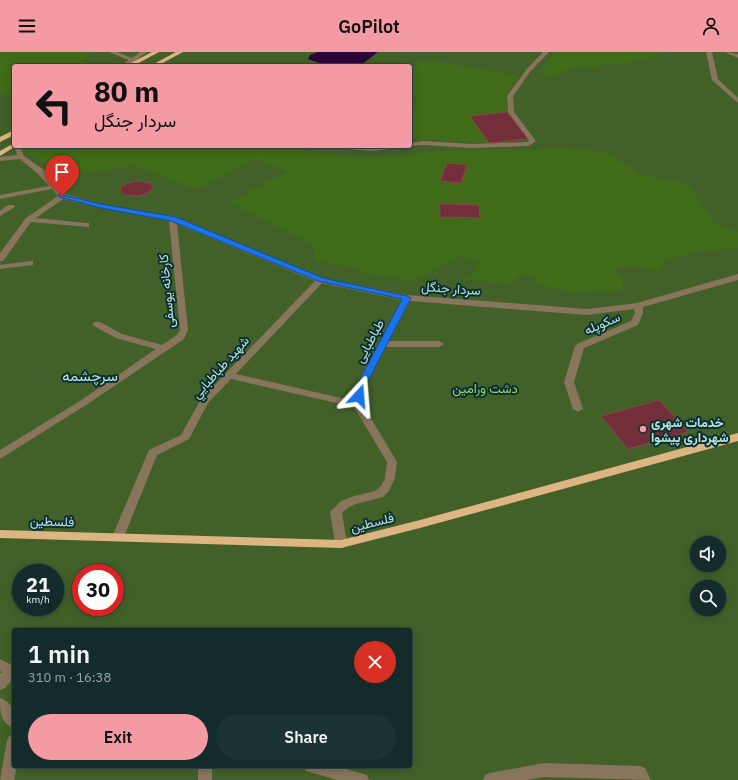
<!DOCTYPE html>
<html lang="en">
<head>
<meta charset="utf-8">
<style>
  body { margin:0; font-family:"IBM Plex Sans",Vazirmatn,sans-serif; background:#1c3333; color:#f1f3f6; height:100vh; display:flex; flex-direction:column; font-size:15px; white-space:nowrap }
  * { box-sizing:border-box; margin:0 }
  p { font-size:13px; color:#9da7a9 }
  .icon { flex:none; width:22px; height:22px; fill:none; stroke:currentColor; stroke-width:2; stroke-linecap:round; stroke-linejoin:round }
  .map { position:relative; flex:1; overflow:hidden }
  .drawer { position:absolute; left:12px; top:576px; width:400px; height:140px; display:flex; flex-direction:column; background:#132b2b; border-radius:4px; box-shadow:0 2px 10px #0003,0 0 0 1px #324747 }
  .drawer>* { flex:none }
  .top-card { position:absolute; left:12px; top:12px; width:400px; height:84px; border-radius:4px; box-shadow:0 2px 10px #0003,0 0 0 1px #324747; background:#f49aa3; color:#111; overflow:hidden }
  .buttons { position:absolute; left:690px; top:484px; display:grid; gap:8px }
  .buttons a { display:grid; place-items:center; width:36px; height:36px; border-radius:50%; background:#132b2b; box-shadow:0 2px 10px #0003,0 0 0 1px #324747; font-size:20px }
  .speed { position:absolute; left:12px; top:512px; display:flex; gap:8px; font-size:20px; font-weight:700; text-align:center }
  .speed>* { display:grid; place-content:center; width:52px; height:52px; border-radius:50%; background:#132b2b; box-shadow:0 2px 10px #0003,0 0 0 1px #324747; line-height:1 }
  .speed small { font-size:10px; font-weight:400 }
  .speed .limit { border:6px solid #d22; background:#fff; color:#111 }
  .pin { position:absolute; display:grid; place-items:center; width:34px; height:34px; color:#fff; margin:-41px -17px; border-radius:50% 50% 50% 0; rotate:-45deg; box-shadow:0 0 4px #0007 }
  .pin .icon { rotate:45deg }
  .me { position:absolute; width:44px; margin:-22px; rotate:19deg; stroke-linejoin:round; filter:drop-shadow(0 0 3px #0008) }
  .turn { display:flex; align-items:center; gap:14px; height:84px; padding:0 16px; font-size:18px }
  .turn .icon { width:52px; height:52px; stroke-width:2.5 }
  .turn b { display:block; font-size:28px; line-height:34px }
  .round { display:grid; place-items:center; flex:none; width:42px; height:42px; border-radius:21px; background:#1c3333 }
  .overview { display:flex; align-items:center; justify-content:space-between; height:68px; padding:0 16px }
  h1 { font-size:24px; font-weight:600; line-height:30px }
  .primary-button { display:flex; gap:8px; margin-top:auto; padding:8px 16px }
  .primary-button a { flex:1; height:46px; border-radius:24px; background:#f49aa3; color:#111; font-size:16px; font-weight:600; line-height:46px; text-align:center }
  .primary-button a+a { background:#1c3333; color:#f1f3f6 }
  header { display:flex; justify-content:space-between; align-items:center; height:52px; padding:0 16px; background:#f49aa3; color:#111; font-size:18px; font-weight:600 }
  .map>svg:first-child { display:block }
  .green { fill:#426129; fill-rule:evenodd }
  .forest { fill:#406b18 }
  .water { fill:#2b063a }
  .building { fill:#722f39; stroke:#89434c }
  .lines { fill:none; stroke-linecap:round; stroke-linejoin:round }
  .minor { fill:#88755c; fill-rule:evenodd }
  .major { fill:#ddb582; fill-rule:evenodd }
  .route { fill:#1a73e8; stroke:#114b97 }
  .poi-dot { fill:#f49aa3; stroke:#0e2f2e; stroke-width:1.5 }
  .labels { text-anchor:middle; stroke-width:4; stroke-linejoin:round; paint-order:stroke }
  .street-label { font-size:13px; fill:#b6e4e2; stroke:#0e2f2e }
  .park-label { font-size:13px; fill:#97d369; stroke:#0e2f2e }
  .poi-label { font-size:13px; font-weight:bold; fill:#b6e4e2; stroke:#0e2f2e; text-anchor:start }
  .quarter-label { font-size:15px; fill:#b6e4e2; stroke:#0e2f2e }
</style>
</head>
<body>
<header><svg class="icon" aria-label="menu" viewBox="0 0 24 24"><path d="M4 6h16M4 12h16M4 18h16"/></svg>GoPilot<svg class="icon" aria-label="person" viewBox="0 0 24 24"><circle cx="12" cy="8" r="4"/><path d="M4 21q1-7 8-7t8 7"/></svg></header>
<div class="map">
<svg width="738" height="728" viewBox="0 0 738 728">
  <rect width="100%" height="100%" fill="#193939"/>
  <!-- green -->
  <path class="green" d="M 0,0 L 738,0 L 738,728 L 0,728 ZM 14,14 L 410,14 L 410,94 L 14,94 ZM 697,491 L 719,491 L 719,513 L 697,513 ZM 21,521 L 55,521 L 55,555 L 21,555 ZM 81,521 L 115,521 L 115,555 L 81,555 ZM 697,535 L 719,535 L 719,557 L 697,557 ZM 14,578 L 410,578 L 410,714 L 14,714 Z"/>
  <!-- forest -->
  <g class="forest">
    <polygon points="0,0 94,0 83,9 83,14 14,14 14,44 0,42"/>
    <polygon points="555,0 668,0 620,13 618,11 610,11 594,15 571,15 551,26 539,21"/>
    <path d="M 417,9 L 441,10 L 519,24 C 496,54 508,61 528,87 L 489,91 L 424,87 L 410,87 L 410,66 L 418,45 L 410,44 L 410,28 Z"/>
    <polygon points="26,94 281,94 334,103 369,106 444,99 503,97 529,98 558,96 606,100 642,123 679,129 691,135 715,171 738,181 738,196 703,199 666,207 658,220 636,214 614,217 624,226 621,238 572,240 532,231 538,225 522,222 511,232 463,227 474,222 480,212 460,204 414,229 365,222 354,216 314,208 314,193 229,151 287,119 256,107 197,137 134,114 56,124 46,111 20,98"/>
  </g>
  <!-- water -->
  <polygon class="water" points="318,0 378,0 361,13 351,14 327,14 308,7 310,3"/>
  <!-- building -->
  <g class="building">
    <polygon points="507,60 528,87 489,91 470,64"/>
    <polygon points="447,111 467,113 461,131 440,129"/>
    <polygon points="136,129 150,131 153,136 148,141 139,144 124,143 120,139 122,134 126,132"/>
    <polygon points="440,152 479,153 480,166 440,165"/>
    <polygon points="659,348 688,380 628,397 601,364"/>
  </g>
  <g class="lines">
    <!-- minor -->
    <g class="minor">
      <polygon points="109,0 117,0 132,6 140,0 147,0 128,14 121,14 128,8"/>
      <polygon points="543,0 549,0 530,20 513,44 514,60 535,88 535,90 528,94 472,96 423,93 408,94 410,94 410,91 423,89 472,92 527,90 529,88 508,60 507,44 526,18"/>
      <polygon points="706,0 712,0 718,27 738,46 738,51 712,28"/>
      <polygon points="726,0 738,2 738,6 727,1"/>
      <path d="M 14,94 L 20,94 L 24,104 L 44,118 L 65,142 L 101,152 L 176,165 L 322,226 L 407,243 L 587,257 L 637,251 L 738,222 L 738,228 L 643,255 L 643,261 L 638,273 L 584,296 L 574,330 L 583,357 L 578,360 L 573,357 L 564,330 L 575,294 L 577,292 L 631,269 L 635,261 L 634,257 L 587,263 L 410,249 L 389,289 L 439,289 L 444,292 L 439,295 L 386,295 L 365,335 L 363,353 L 397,410 L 395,426 L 389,439 L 383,445 L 356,452 L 349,455 L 342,461 L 347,492 L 345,495 L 341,496 L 337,495 L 335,492 L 330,460 L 341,449 L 354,444 L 375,439 L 381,434 L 385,426 L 387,410 L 354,355 L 231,327 L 208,351 L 189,387 L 157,403 L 124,485 L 122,488 L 118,489 L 114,488 L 112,485 L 149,398 L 181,383 L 201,347 L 315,229 L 177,172 L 188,278 L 184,287 L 86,353 L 0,407 L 0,398 L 80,349 L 156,297 L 116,286 L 94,274 L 93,272 L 94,270 L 100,270 L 122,282 L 162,293 L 177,283 L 180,278 L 169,169 L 101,156 L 63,147 L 36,166 L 86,171 L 89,171 L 89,175 L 31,170 L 3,209 L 0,209 L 0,201 L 26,166 L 58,144 L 52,137 L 0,147 L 0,143 L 49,134 L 38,122 L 20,107 L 0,109 L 0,105 L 17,103 ZM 322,231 L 402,248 L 355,335 L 354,349 L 236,322 Z"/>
      <polygon points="334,94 402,94 399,96 372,99 337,96"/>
      <polygon points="8,153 14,153 15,155 0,164 0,159"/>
      <polygon points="30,209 33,209 33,213 0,217 0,213"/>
      <polygon points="0,607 14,614 14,626 5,636 0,638 0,622 2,620 0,619"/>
      <path d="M 0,646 C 15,651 14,663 14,676 C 0,671 0,659 0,646 Z"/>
      <polygon points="14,683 14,714 17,714 14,728 0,728 7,689 9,684"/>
      <polygon points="544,711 640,714 645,716 651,728 544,725 527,728 483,728 485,723 490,721"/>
      <rect x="198" y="714" width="14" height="14"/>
      <polygon points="304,714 336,714 367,723 369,728 337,728 306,719"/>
    </g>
    <!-- major -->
    <g class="major">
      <polygon points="152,0 159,0 133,14 125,14"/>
      <polygon points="176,0 183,0 157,14 150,14"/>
      <polygon points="14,78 14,83 0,90 0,85"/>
      <polygon points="14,91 14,94 16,94 0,104 0,99"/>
      <polygon points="738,381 738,389 420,476 341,496 0,486 0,478 341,488 420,468"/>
    </g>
  </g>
  <!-- route -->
  <polygon class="route" points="59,142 101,152 176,165 323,226 407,244 411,246 365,335 362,346 356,346 355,344 356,335 402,247 318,229 171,169 101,156 59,145"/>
  <!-- markers -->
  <circle class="poi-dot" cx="643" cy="377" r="4"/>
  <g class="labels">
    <!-- street labels -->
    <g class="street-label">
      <text transform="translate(451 236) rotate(4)" y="5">سردار جنگل</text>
      <text transform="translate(166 239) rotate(-95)" y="5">کارخانه یوسفی</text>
      <text transform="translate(602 271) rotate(-23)" y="5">سکوپله</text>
      <text transform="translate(369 289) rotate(-62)" y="5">طباطبایی</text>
      <text transform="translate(220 315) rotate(-48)" y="5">شهيد طباطبايي</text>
      <text transform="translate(52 469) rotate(1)" y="5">فلسطین</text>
      <text transform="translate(372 470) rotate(-14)" y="5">فلسطین</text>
    </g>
    <!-- park labels -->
    <g class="park-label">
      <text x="485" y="341">دشت ورامین</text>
    </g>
    <!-- poi labels -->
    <g class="poi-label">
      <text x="651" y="375">خدمات شهری<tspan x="651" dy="15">شهرداری پیشوا</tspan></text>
    </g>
    <!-- quarter labels -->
    <g class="quarter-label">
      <text x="90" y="329">سرچشمه</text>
    </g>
  </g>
</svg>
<div class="buttons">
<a><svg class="icon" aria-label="sound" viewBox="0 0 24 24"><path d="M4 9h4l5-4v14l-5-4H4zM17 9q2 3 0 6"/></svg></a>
<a><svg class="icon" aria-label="search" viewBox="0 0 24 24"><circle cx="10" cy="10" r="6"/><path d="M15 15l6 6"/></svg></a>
</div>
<div class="speed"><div>21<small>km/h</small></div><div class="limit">30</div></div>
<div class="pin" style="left:62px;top:144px;background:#d93025"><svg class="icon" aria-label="arrive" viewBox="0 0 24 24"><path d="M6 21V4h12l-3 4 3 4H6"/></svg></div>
<svg class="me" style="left:359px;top:344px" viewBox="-20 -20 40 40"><path d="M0-17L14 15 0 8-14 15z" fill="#1a73e8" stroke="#fff" stroke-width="4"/></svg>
<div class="top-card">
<div class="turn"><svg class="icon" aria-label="left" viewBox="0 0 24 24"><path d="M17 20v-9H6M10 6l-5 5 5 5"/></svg><div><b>80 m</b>سردار جنگل</div></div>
</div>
<section class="drawer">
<div class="overview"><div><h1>1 min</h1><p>310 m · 16:38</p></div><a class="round" style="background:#d93025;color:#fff"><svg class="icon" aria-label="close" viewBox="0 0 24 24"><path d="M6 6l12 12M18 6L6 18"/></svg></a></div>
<div class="primary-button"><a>Exit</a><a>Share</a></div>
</section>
</div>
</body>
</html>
